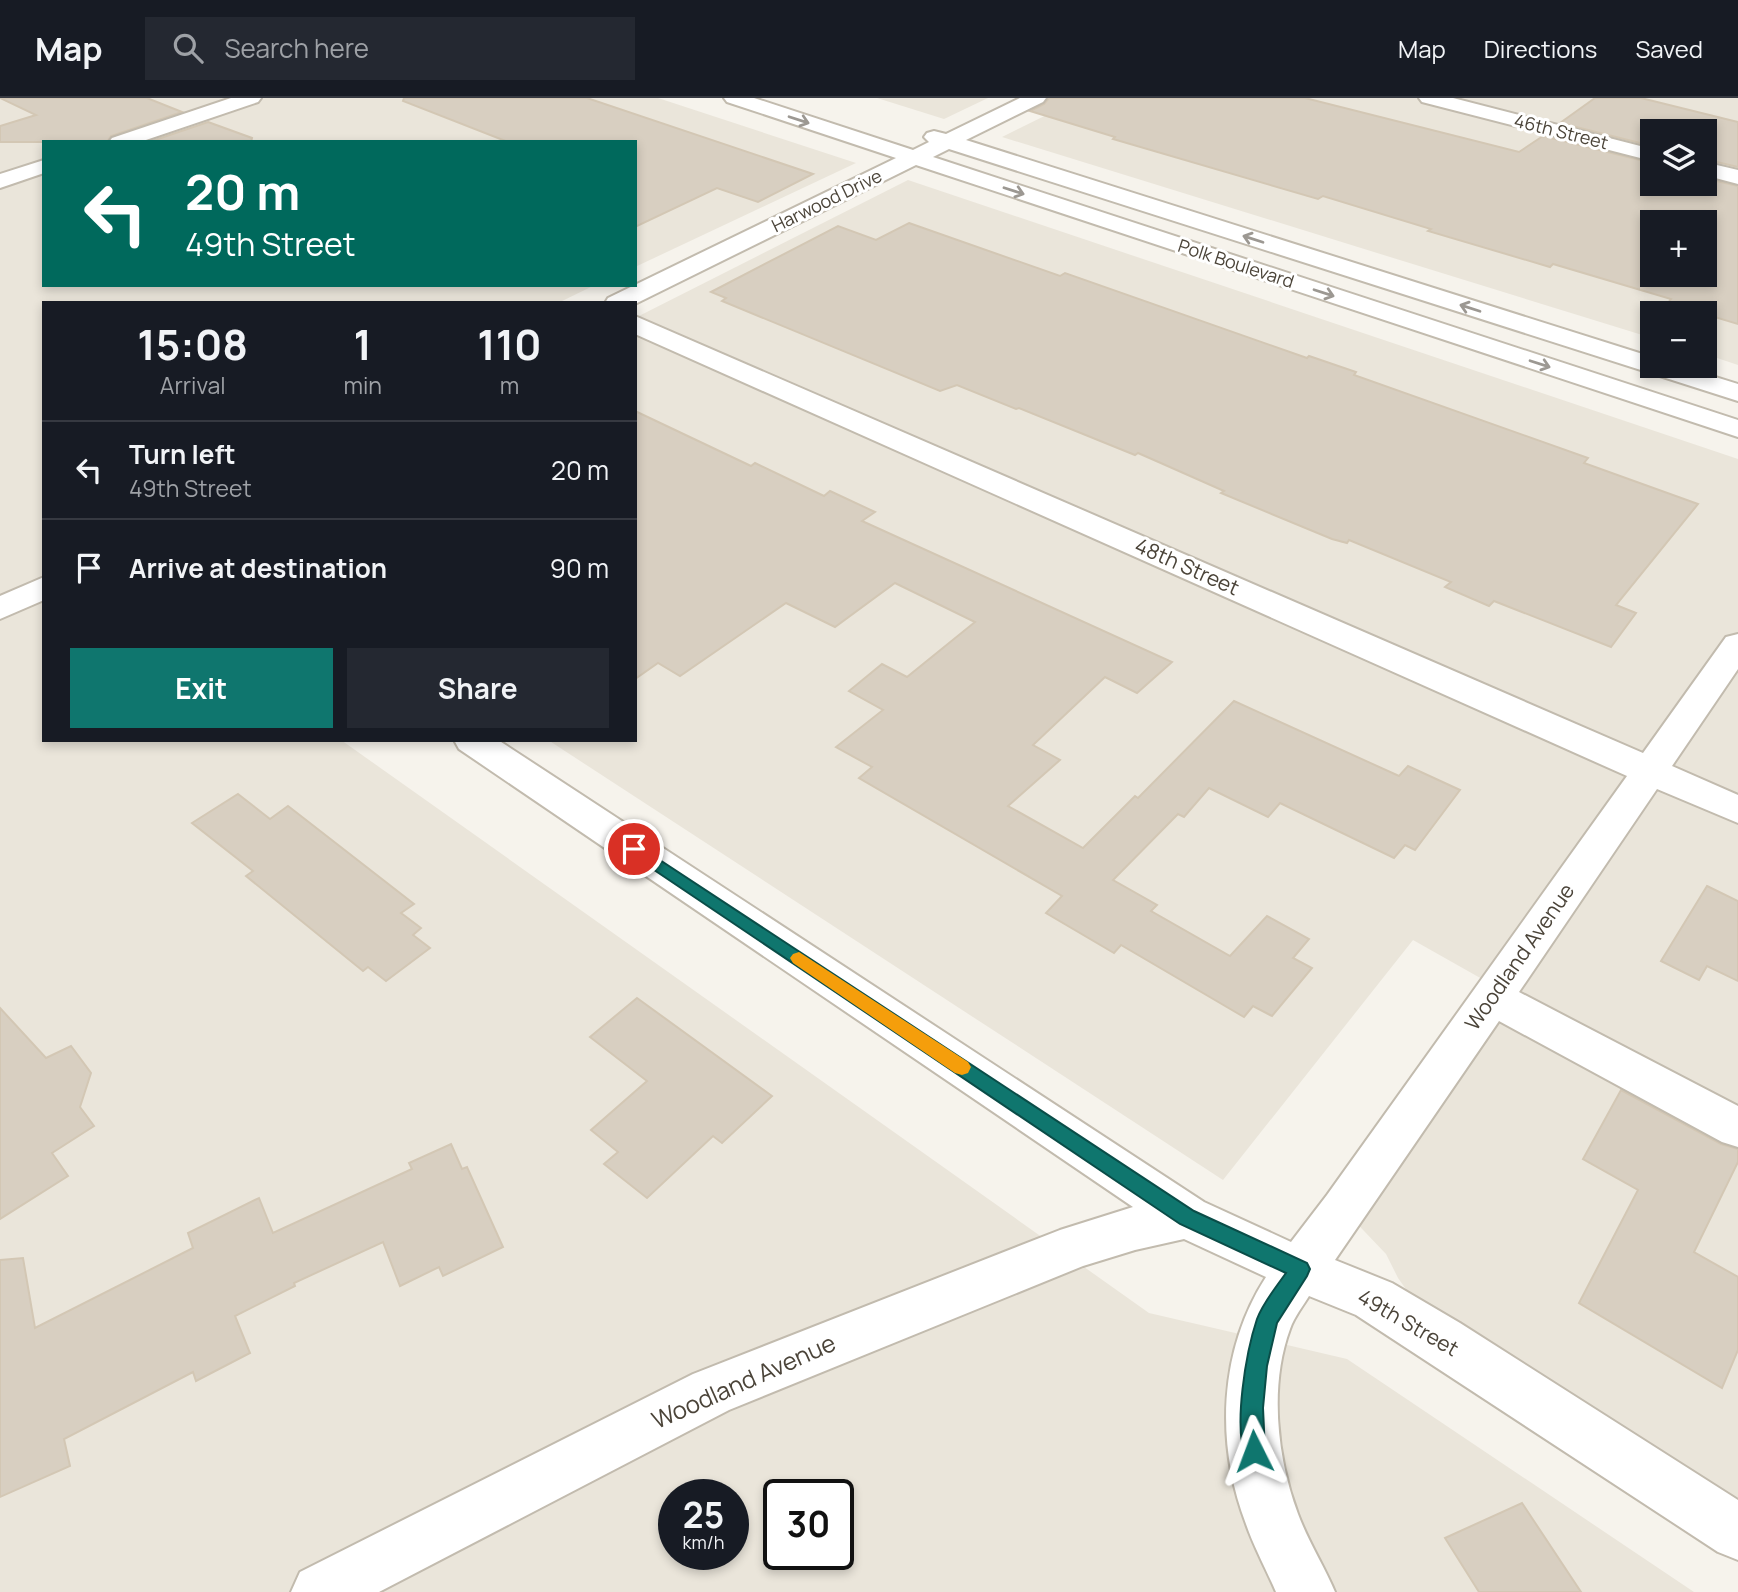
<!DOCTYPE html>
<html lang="en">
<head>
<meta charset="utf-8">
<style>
  body { margin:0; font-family:Manrope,sans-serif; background:#242831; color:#f1f3f6; height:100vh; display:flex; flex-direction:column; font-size:26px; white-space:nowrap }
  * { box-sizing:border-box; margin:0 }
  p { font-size:23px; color:#9ea1a6 }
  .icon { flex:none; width:38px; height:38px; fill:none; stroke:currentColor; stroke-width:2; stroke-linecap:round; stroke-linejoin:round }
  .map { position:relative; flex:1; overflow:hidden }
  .panel { position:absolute; left:42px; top:203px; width:595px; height:441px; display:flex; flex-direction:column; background:#171b24; border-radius:0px; box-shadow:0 4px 10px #0003 }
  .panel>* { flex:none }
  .guide { position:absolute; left:42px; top:42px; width:595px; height:147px; border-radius:0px; box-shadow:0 4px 10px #0003; background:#00695c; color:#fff; overflow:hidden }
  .controls { position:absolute; left:1640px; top:21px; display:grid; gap:14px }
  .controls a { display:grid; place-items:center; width:77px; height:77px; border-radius:0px; background:#171b24; box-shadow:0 4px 10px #0003; font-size:35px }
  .speed { position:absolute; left:658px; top:1381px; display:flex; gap:14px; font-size:35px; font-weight:700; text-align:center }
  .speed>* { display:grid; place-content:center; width:91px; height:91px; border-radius:50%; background:#171b24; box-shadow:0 4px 10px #0003; line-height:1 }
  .speed small { font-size:18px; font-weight:400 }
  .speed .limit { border:4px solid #111; border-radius:10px; background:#fff; color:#111 }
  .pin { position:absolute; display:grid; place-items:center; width:60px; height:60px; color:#fff; margin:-30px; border:4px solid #fff; border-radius:50%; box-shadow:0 2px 7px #0007 }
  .me { position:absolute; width:77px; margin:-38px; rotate:357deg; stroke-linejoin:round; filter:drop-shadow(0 0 5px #0008) }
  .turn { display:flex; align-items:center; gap:24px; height:147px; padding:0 28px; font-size:32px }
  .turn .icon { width:91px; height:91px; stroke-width:2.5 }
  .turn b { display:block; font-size:49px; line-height:60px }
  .eta { display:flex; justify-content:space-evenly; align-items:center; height:119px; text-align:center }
  .eta b { font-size:42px; font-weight:700; line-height:49px }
  .cta { display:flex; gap:14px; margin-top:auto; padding:14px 28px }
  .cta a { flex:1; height:80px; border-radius:0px; background:#0f766e; color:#fff; font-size:28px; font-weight:700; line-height:80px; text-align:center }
  .cta a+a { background:#242831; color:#f1f3f6 }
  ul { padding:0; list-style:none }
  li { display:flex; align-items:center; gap:21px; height:98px; padding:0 28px; border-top:2px solid #363941 }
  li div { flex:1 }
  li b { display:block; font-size:26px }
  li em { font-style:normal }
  header { display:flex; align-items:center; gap:42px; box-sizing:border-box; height:98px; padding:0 35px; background:#171b24; border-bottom:2px solid #363941 }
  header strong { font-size:33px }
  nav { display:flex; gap:38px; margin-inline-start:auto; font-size:24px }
  .search { width:490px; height:63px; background:#242831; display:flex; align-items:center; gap:18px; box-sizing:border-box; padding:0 24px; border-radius:0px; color:#9ea1a6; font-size:26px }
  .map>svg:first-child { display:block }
  .residential { fill:#eae5da; fill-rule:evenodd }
  .building { fill:#d8cfc1; stroke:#d3c7b4; stroke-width:2; fill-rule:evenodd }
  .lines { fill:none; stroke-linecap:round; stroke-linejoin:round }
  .minor-casing { stroke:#c2bbae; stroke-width:4 }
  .minor { fill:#fff; fill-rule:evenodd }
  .oneway { stroke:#9c9892 }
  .route { fill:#0f766e; stroke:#0a4d48; stroke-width:2 }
  .slow { fill:#f59e0b }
  .labels { text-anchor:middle; stroke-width:6; stroke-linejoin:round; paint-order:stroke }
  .far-street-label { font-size:18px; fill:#4b4439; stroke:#fff }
  .street-label { font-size:21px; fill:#4b4439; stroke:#fff }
  .near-street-label { font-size:24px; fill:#4b4439; stroke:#fff }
</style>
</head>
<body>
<header>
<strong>Map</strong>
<div class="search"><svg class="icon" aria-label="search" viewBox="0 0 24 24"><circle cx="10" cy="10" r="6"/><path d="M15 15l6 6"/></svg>Search here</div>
<nav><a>Map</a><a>Directions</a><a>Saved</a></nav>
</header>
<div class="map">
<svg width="1738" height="1494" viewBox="0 0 1738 1494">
  <rect width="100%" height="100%" fill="#f6f3ec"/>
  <!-- residential -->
  <g class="residential">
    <path d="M 5,0 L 658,0 L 856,65 L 635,169 L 635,44 L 44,44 L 44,187 L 595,187 L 558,205 L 44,205 L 44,642 L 341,642 L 1149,1215 L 1347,1261 L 1694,1494 L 0,1494 L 0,1 ZM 674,1396 L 733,1396 L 733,1456 L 674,1456 ZM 779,1396 L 838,1396 L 838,1456 L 779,1456 Z"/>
    <polygon points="877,0 988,0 944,21"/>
    <path d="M 1081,0 L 1738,0 L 1738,267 L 1705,256 L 1704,215 L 1652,215 L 1652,240 L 1002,39 ZM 1652,33 L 1704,33 L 1704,86 L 1652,86 ZM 1652,124 L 1704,124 L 1704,177 L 1652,177 Z"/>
    <polygon points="908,82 1738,361 1738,1434 1442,1242 1398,1180 1386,1156 1344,1112 1498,890 1413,842 1223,1082 548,642 635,642 635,220"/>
  </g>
  <!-- building -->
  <g class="building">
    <polygon points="0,0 147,0 182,14 111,38 107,44 0,44 0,28 36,17"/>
    <polygon points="404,0 587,0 813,76 758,104 717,90 635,129 635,44 508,44 403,3"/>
    <path d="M 1049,0 L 1305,0 L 1519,54 L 1543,38 L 1652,65 L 1652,86 L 1704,86 L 1704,80 L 1738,88 L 1738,226 L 1668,205 L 1671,201 L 1553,166 L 1550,169 L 1428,133 L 1431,131 L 1323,98 L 1318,101 L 1113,41 L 1115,39 L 1030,13 L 1044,6 ZM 1652,124 L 1704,124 L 1704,177 L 1652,177 Z"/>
    <polygon points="1595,0 1641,0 1738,24 1738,69 1704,61 1704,33 1652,33 1652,48 1560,25"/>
    <polygon points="208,24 252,40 251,44 149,44"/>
    <polygon points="909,125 1060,178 1065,175 1307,260 1309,258 1356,274 1354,277 1588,360 1584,365 1698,406 1616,507 1636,515 1611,549 1494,503 1489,508 1445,489 1451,484 1349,442 1347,445 1332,441 1221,395 1224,393 1163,366 1138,355 1135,357 1019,310 1016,311 957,287 940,293 722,203 726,200 711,194 838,128 876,142"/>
    <polygon points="635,313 751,368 755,365 824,398 830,393 875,414 862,423 1172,564 1137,595 1105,579 1033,647 1060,662 1008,708 1083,750 1135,698 1138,700 1234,603 1399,678 1408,668 1460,692 1415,752 1405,747 1394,760 1280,705 1268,719 1209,690 1184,719 1178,716 1113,782 1157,807 1151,813 1230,858 1267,818 1309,841 1293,860 1312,870 1272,918 1253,908 1244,919 1121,847 1114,855 1046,815 1062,798 859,680 872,669 836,649 883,612 849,593 882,566 907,579 975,524 895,485 835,529 786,505 680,578 658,565 635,581"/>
    <polygon points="238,696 270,721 288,708 414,806 401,815 421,830 413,837 430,850 386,883 368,869 363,873 246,778 253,773 192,725"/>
    <polygon points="1707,788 1738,803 1738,883 1707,868 1699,882 1661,863"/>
    <polygon points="637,900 772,998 722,1045 713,1038 647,1100 604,1066 618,1054 591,1032 647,983 590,939"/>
    <polygon points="0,910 46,960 71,948 91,975 80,1009 94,1028 52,1055 68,1078 0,1121"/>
    <polygon points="1621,992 1721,1046 1738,1051 1738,1064 1694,1154 1738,1179 1738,1252 1722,1290 1579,1205 1638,1092 1583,1061"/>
    <polygon points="451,1046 462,1071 467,1069 503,1149 443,1178 439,1169 400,1188 383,1144 294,1185 295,1188 235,1218 250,1255 196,1283 193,1274 64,1341 70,1368 0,1399 0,1162 23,1160 35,1230 193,1150 188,1135 259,1100 273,1135 412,1071 409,1065"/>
    <polygon points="1522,1405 1581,1494 1479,1494 1445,1440"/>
  </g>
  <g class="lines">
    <!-- minor casing -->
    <g class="minor-casing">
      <g id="minor">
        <polygon points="231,0 261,0 258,4 140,44 109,44 112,40"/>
        <polygon points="724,0 754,0 913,52 929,44 924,39 927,35 934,33 946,36 1020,0 1046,0 1043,4 966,42 1652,259 1652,268 1680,268 1738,286 1738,303 949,51 933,59 1738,322 1738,339 916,67 635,206 605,205 608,200 896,60 727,4"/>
        <polygon points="1419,0 1453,0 1652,51 1652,63 1422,4"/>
        <polygon points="44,62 44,75 0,90 0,76"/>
        <polygon points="1704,64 1738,72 1738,86 1704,77"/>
        <path d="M 635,218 L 1643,655 L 1726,539 L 1738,536 L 1738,571 L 1672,668 L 1738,697 L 1738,725 L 1657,691 L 1519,894 L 1738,1008 L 1738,1049 L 1722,1044 L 1499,923 L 1335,1162 L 1392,1185 L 1460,1225 L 1738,1402 L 1738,1462 L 1718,1454 L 1356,1217 L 1309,1198 C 1303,1208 1294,1219 1290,1231 C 1269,1288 1277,1360 1298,1416 C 1308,1443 1324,1468 1335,1494 L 1276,1494 C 1266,1471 1254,1449 1246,1426 C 1215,1345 1219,1252 1266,1179 L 1184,1141 L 1135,1152 L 1083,1168 L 729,1312 L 379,1494 L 291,1494 L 300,1474 L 693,1276 L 1060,1132 L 1133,1109 L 459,651 L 454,642 L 498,642 L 1204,1104 L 1291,1144 L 1327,1097 L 1627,678 L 635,236 Z"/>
        <polygon points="44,479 44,502 0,521 0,498"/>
      </g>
    </g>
    <!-- minor -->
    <use href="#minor" class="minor"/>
  </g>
  <!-- one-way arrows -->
  <defs><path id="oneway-shaft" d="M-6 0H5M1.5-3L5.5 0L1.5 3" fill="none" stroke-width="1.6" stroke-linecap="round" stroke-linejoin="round" transform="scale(1.75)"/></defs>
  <g class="oneway">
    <use href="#oneway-shaft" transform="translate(799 22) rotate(18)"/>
    <use href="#oneway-shaft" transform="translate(1014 93) rotate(18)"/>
    <use href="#oneway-shaft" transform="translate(1253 141) rotate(-162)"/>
    <use href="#oneway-shaft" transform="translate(1324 195) rotate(18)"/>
    <use href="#oneway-shaft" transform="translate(1470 210) rotate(-162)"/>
    <use href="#oneway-shaft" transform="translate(1540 266) rotate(18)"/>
  </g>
  <!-- route -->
  <path class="route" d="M 634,745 L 1194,1113 L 1307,1165 L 1310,1171 L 1307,1178 L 1277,1225 L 1267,1268 L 1263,1310 L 1265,1353 L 1262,1361 L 1254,1364 L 1246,1361 C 1233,1329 1246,1254 1257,1221 C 1263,1205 1276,1189 1286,1175 L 1180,1126 L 629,755 L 626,751 L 629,747 Z"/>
  <!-- slow -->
  <polygon class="slow" points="799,854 968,964 971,969 968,975 962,977 955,975 793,865 790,860 793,856"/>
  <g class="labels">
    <!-- far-street labels -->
    <g class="far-street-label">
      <text transform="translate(1561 34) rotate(14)" y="6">46th Street</text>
      <text transform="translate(827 103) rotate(-26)" y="6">Harwood Drive</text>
      <text transform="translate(1236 166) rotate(18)" y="6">Polk Boulevard</text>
    </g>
    <!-- street labels -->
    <g class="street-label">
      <text transform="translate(1187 469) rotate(24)" y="7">48th Street</text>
      <text transform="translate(1520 859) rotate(-55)" y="7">Woodland Avenue</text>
      <text transform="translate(1408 1225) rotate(30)" y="7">49th Street</text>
    </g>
    <!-- near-street labels -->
    <g class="near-street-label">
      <text transform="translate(744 1284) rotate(-24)" y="8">Woodland Avenue</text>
    </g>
  </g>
</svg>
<div class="controls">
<a><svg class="icon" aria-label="layers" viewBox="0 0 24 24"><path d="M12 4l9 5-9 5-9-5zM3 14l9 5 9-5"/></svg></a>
<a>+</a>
<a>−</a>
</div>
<div class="speed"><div>25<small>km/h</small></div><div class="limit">30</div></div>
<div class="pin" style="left:634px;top:751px;background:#d93025"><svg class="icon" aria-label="arrive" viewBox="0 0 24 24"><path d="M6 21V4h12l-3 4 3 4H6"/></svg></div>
<svg class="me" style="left:1254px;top:1353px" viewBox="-20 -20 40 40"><path d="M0-17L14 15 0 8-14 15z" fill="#0f766e" stroke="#fff" stroke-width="4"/></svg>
<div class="guide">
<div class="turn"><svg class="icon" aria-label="left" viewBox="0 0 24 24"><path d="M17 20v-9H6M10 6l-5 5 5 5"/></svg><div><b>20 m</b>49th Street</div></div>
</div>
<section class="panel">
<div class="eta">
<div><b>15:08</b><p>Arrival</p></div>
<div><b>1</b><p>min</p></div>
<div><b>110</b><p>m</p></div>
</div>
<ul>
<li><svg class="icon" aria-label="left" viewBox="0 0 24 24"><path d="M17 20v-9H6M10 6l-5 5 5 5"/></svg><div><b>Turn left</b><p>49th Street</p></div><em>20 m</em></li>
<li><svg class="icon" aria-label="arrive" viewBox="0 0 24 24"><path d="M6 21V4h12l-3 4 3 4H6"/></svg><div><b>Arrive at destination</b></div><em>90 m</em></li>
</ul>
<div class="cta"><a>Exit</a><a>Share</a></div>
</section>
</div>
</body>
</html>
